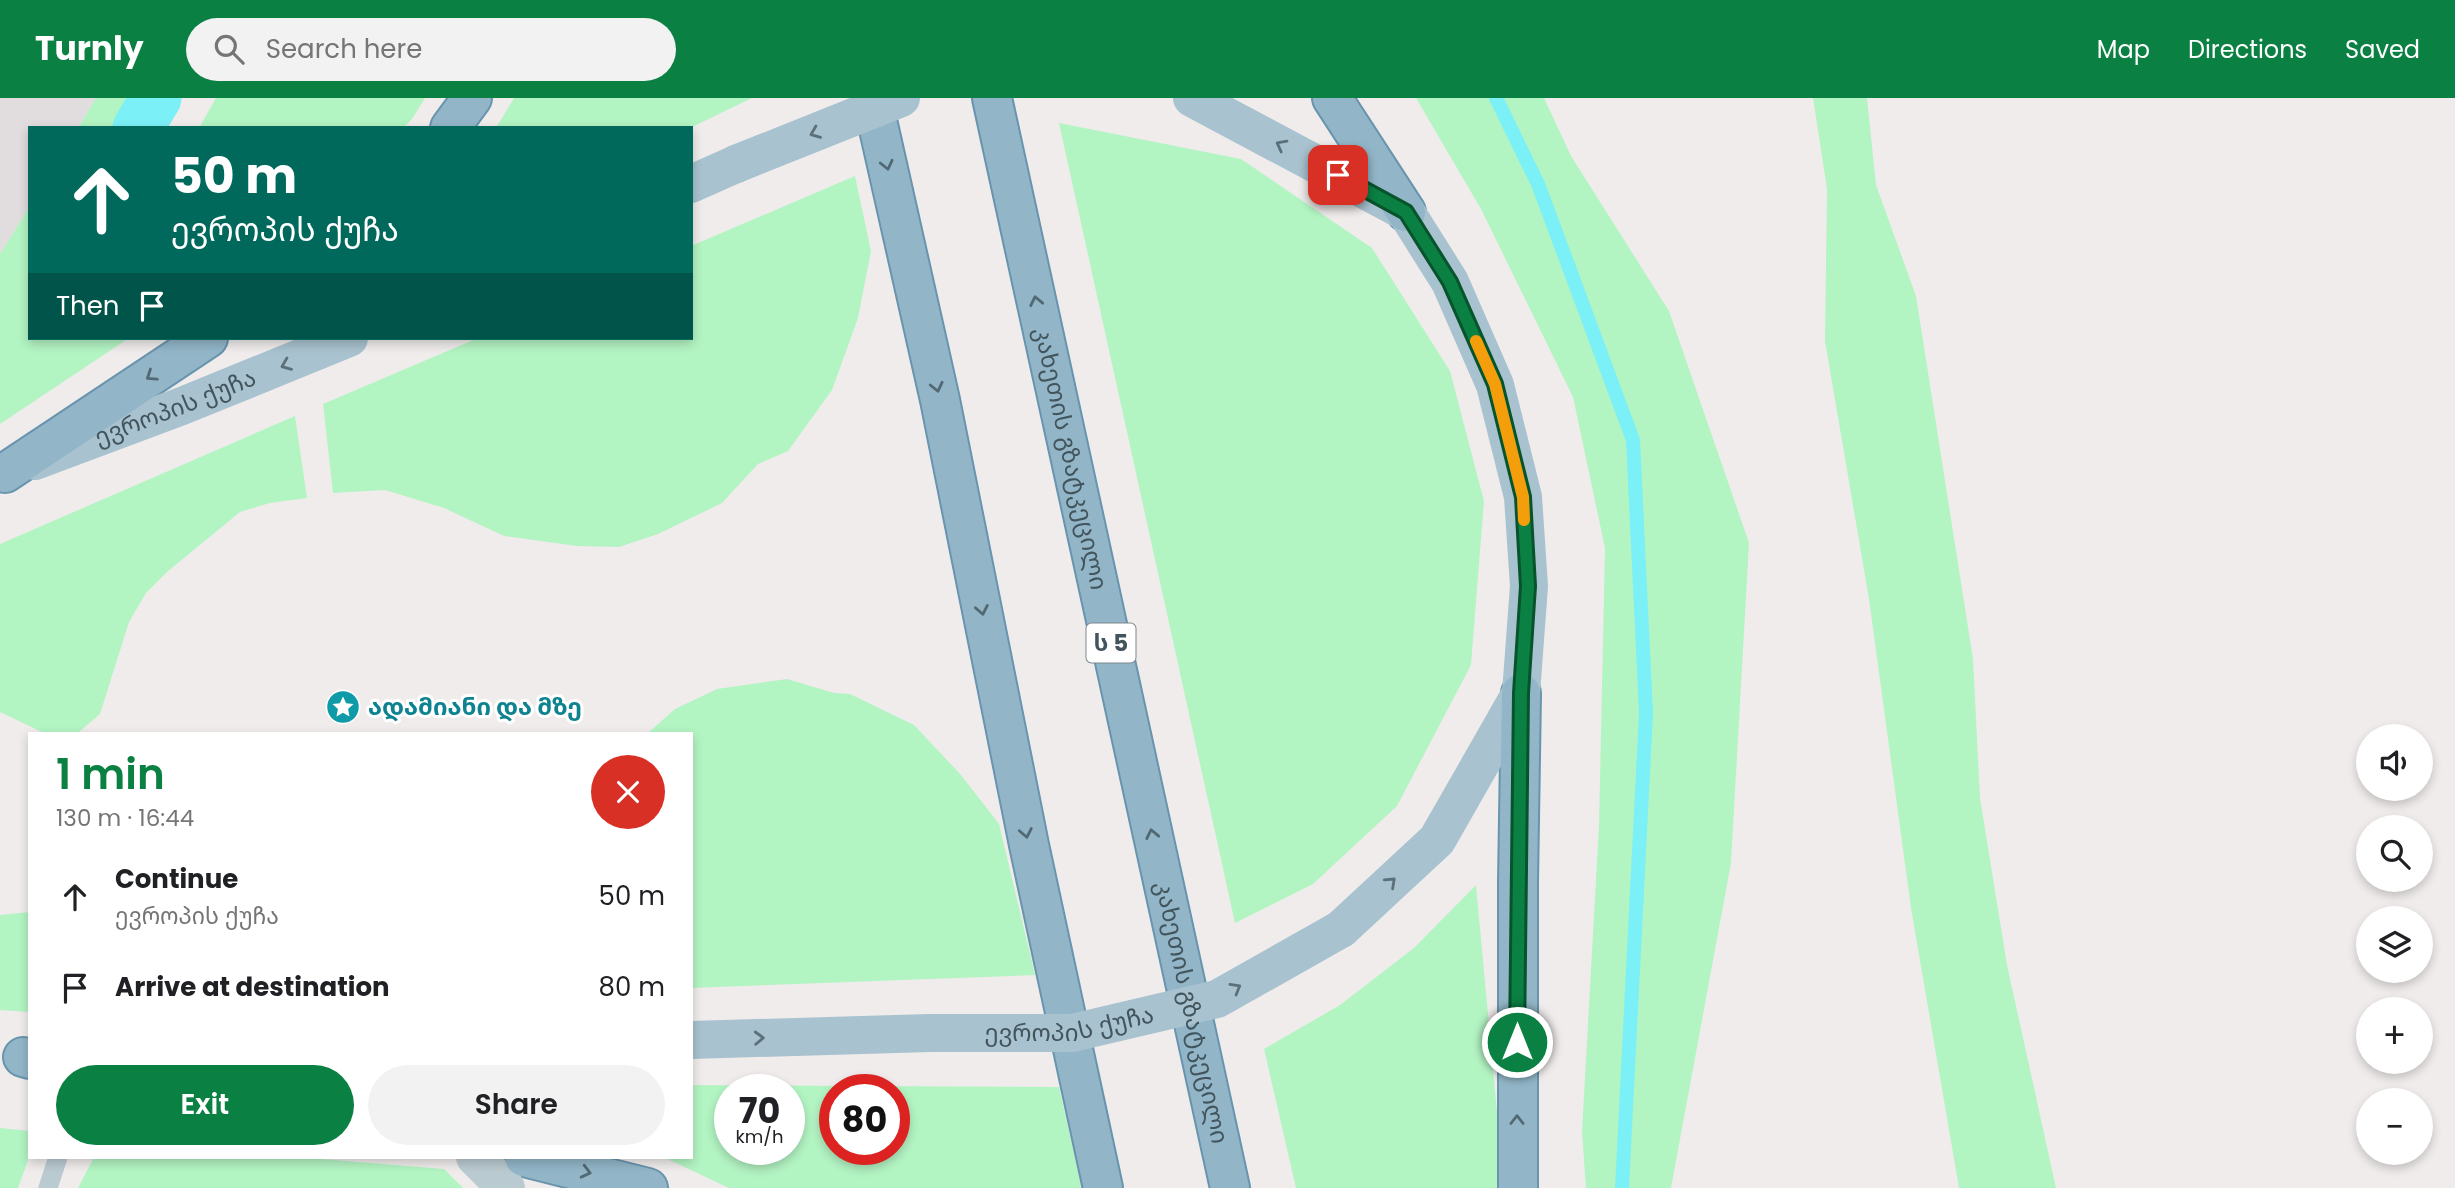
<!DOCTYPE html>
<html lang="en">
<head>
<meta charset="utf-8">
<style>
  body { margin:0; font-family:Poppins,"Noto Sans Georgian",sans-serif; background:#f2f2f2; color:#202124; height:100vh; display:flex; flex-direction:column; font-size:26px; white-space:nowrap }
  * { box-sizing:border-box; margin:0 }
  p { font-size:23px; color:#757577 }
  .icon { flex:none; width:38px; height:38px; fill:none; stroke:currentColor; stroke-width:2; stroke-linecap:round; stroke-linejoin:round }
  .map { position:relative; flex:1; overflow:hidden }
  .details { position:absolute; left:28px; top:634px; width:665px; height:427px; display:flex; flex-direction:column; background:#fff; border-radius:0px; box-shadow:0 4px 10px #0003 }
  .details>* { flex:none }
  .top-card { position:absolute; left:28px; top:28px; width:665px; height:214px; border-radius:0px; box-shadow:0 4px 10px #0003; background:#00695c; color:#fff; overflow:hidden }
  .fabs { position:absolute; left:2356px; top:626px; display:grid; gap:14px }
  .fabs a { display:grid; place-items:center; width:77px; height:77px; border-radius:50%; background:#fff; box-shadow:0 4px 10px #0003; font-size:35px }
  .speed { position:absolute; left:714px; top:976px; display:flex; gap:14px; font-size:35px; font-weight:700; text-align:center }
  .speed>* { display:grid; place-content:center; width:91px; height:91px; border-radius:50%; background:#fff; box-shadow:0 4px 10px #0003; line-height:1 }
  .speed small { font-size:18px; font-weight:400 }
  .speed .limit { border:10px solid #d22; background:#fff; color:#111 }
  .pin { position:absolute; display:grid; place-items:center; width:60px; height:60px; color:#fff; margin:-30px; border-radius:14px; box-shadow:0 4px 10px #0006 }
  .me { position:absolute; width:77px; margin:-38px; rotate:0deg; stroke-linejoin:round; filter:drop-shadow(0 0 5px #0008) }
  .turn { display:flex; align-items:center; gap:24px; height:147px; padding:0 28px; font-size:32px }
  .turn .icon { width:91px; height:91px; stroke-width:2.5 }
  .turn b { display:block; font-size:49px; line-height:60px }
  .then { display:flex; align-items:center; height:66px; padding:0 28px; background:#0003; gap:14px; font-size:26px }
  .round { display:grid; place-items:center; flex:none; width:74px; height:74px; border-radius:37px; background:#f2f2f2 }
  .headline { display:flex; align-items:center; justify-content:space-between; height:119px; padding:0 28px }
  h1 { font-size:42px; font-weight:600; line-height:52px; color:#0b8043 }
  .cta { display:flex; gap:14px; margin-top:auto; padding:14px 28px }
  .cta a { flex:1; height:80px; border-radius:42px; background:#0b8043; color:#fff; font-size:28px; font-weight:600; line-height:80px; text-align:center }
  .cta a+a { background:#f2f2f2; color:#202124 }
  ul { padding:0; list-style:none }
  li { display:flex; align-items:center; gap:21px; height:91px; padding:0 28px }
  li div { flex:1 }
  li b { display:block; font-size:26px }
  li em { font-style:normal }
  header { display:flex; align-items:center; gap:42px; box-sizing:border-box; height:98px; padding:0 35px; background:#0b8043; color:#fff }
  header strong { font-size:33px }
  nav { display:flex; gap:38px; margin-inline-start:auto; font-size:24px }
  .search { width:490px; height:63px; background:#f2f2f2; display:flex; align-items:center; gap:18px; box-sizing:border-box; padding:0 24px; border-radius:38px; color:#757577; font-size:26px }
  .map>svg:first-child { display:block }
  .education { fill:#e1ddde }
  .green { fill:#b3f4c3; fill-rule:evenodd }
  .lines { fill:none; stroke-linecap:round; stroke-linejoin:round }
  .stream { stroke:#7bf0f6; stroke-width:14 }
  .canal { stroke:#7bf0f6; stroke-width:51 }
  .trunk-casing { stroke:#6894ae; stroke-width:42 }
  .service { stroke:#bacad1; stroke-width:19 }
  .minor { stroke:#bacad1; stroke-width:38 }
  .primary { stroke:#a8c2cf; stroke-width:38 }
  .trunk { stroke:#92b6c8; stroke-width:38 }
  .primary-bridge { stroke:#a8c2cf; stroke-width:38 }
  .oneway { stroke:#5c7079 }
  .oneway2 { stroke:#526872 }
  .route-casing { stroke:#07532c; stroke-width:18 }
  .route { stroke:#0b8043; stroke-width:12 }
  .slow { stroke:#f59e0b; stroke-width:12 }
  .labels { text-anchor:middle; stroke-width:6; stroke-linejoin:round; paint-order:stroke }
  .shield { fill:#fff; stroke:#7b878d; stroke-width:2 }
  .shield-label { font-size:23px; font-weight:bold; fill:#42545c }
  .street-label { font-size:24px; fill:#42545c; stroke:#fff }
  .culture-label { font-size:24px; font-weight:bold; fill:#0d838f; stroke:#fff; text-anchor:start }
</style>
</head>
<body>
<header>
<strong>Turnly</strong>
<div class="search"><svg class="icon" aria-label="search" viewBox="0 0 24 24"><circle cx="10" cy="10" r="6"/><path d="M15 15l6 6"/></svg>Search here</div>
<nav><a>Map</a><a>Directions</a><a>Saved</a></nav>
</header>
<div class="map">
<svg width="2455" height="1090" viewBox="0 0 2455 1090">
  <rect width="100%" height="100%" fill="#f0ecec"/>
  <!-- education -->
  <polygon class="education" points="0,0 96,0 78,30 30,30 30,108 0,156"/>
  <!-- green -->
  <g class="green">
    <polygon points="96,0 141,0 123,30 78,30"/>
    <polygon points="216,0 425,0 412,21 403,30 199,30"/>
    <polygon points="514,0 752,0 690,30 496,30"/>
    <polygon points="1416,0 1544,0 1571,58 1669,213 1749,445 1731,765 1671,1090 1586,1090 1582,1034 1599,728 1605,450 1573,299 1481,111"/>
    <polygon points="1813,0 1867,0 1876,87 1916,198 1973,561 1980,700 2007,867 2056,1090 1959,1090 1911,810 1869,501 1825,243 1827,91"/>
    <polygon points="1059,25 1241,61 1372,150 1450,273 1484,403 1471,567 1397,708 1313,786 1235,825"/>
    <polygon points="855,78 871,153 858,220 832,292 788,353 758,366 722,405 658,436 619,449 577,448 504,438 444,410 385,392 333,395 323,306 478,240 691,240 691,148"/>
    <polygon points="30,108 30,240 129,240 0,326 0,156"/>
    <polygon points="295,318 307,400 270,405 240,414 167,474 146,495 129,524 100,616 79,634 44,635 0,614 0,446"/>
    <polygon points="787,581 834,595 850,596 914,627 961,677 999,726 1035,877 691,890 691,635 648,635 675,611 717,591"/>
    <polygon points="1476,787 1504,1090 1296,1090 1264,951 1340,907 1414,850"/>
    <polygon points="30,814 30,914 0,912 0,817"/>
    <path d="M 691,987 L 1059,989 L 1082,1090 L 729,1090 L 663,1059 L 691,1059 ZM 730,992 L 789,992 L 789,1052 L 730,1052 ZM 835,992 L 894,992 L 894,1052 L 835,1052 Z"/>
    <polygon points="0,1030 30,1033 30,1057 18,1090 0,1090"/>
    <polygon points="94,1059 297,1059 444,1071 463,1090 78,1090"/>
  </g>
  <g class="lines">
    <!-- stream -->
    <polyline class="stream" points="1496,0 1538,86 1633,342 1646,615 1622,1090"/>
    <!-- canal -->
    <polyline class="canal" points="138,30 156,0"/>
    <!-- trunk casing -->
    <g class="trunk-casing">
      <g id="trunk">
        <polyline points="872,0 940,302 1029,747 1103,1090"/>
        <path id="s2" d="M 992,0 L 1230,1090"/>
        <polyline points="1332,0 1406,114"/>
        <polyline points="450,30 472,0"/>
        <polyline points="5,375 208,240"/>
        <polyline points="23,959 30,961"/>
        <polyline points="524,1059 648,1090"/>
        <polyline points="1518,1090 1518,784 1521,595"/>
      </g>
    </g>
    <!-- service -->
    <polyline class="service" points="48,1090 58,1059"/>
    <!-- minor -->
    <polyline class="minor" points="475,1059 506,1090"/>
    <!-- primary -->
    <g class="primary">
      <polyline points="1192,0 1406,114 1450,184 1495,287 1523,399 1529,488 1521,595 1437,742 1341,831"/>
      <polyline points="691,86 736,66"/>
      <path id="s1" d="M 35,363 L 182,308 L 349,240"/>
      <polyline points="691,942 930,935"/>
    </g>
    <!-- trunk -->
    <use href="#trunk" class="trunk"/>
    <!-- primary-bridge -->
    <g class="primary-bridge">
      <polyline points="736,66 901,0"/>
      <path id="s3" d="M 930,935 L 1072,935 L 1217,901 L 1341,831"/>
    </g>
  </g>
  <!-- one-way arrows -->
  <defs><path id="oneway-chevron" d="M-2-3.5L2.5 0L-2 3.5" fill="none" stroke-width="1.6" stroke-linecap="round" stroke-linejoin="round" transform="scale(1.75)"/></defs>
  <g class="oneway">
    <use href="#oneway-chevron" transform="translate(815 35) rotate(158)"/>
    <use href="#oneway-chevron" transform="translate(1281 47) rotate(-152)"/>
    <use href="#oneway-chevron" transform="translate(286 267) rotate(158)"/>
    <use href="#oneway-chevron" transform="translate(1391 784) rotate(-43)"/>
    <use href="#oneway-chevron" transform="translate(1236 890) rotate(-30)"/>
    <use href="#oneway-chevron" transform="translate(759 940) rotate(-2)"/>
  </g>
  <g class="oneway2">
    <use href="#oneway-chevron" transform="translate(887 67) rotate(77)"/>
    <use href="#oneway-chevron" transform="translate(1036 203) rotate(-102)"/>
    <use href="#oneway-chevron" transform="translate(151 278) rotate(146)"/>
    <use href="#oneway-chevron" transform="translate(937 289) rotate(77)"/>
    <use href="#oneway-chevron" transform="translate(982 512) rotate(79)"/>
    <use href="#oneway-chevron" transform="translate(1026 735) rotate(79)"/>
    <use href="#oneway-chevron" transform="translate(1152 736) rotate(-102)"/>
    <use href="#oneway-chevron" transform="translate(1517 1022) rotate(-90)"/>
    <use href="#oneway-chevron" transform="translate(586 1074) rotate(14)"/>
  </g>
  <g class="lines">
    <!-- route casing -->
    <g class="route-casing">
      <polyline id="route" points="1338,77 1406,114 1450,184 1495,286 1523,399 1528,488 1521,595 1517,944"/>
    </g>
    <!-- route -->
    <use href="#route" class="route"/>
    <!-- slow -->
    <polyline class="slow" points="1476,243 1495,286 1523,399 1524,422"/>
  </g>
  <!-- icons -->
  <defs>
    <g id="sight-disc" transform="scale(1.75)"><circle r="9.5" fill="#0f9aa8" stroke="#fff"/><path d="M0-6L1.8-2.2L6-1.7L2.9 1.2L3.7 5.4L0 3.3L-3.7 5.4L-2.9 1.2L-6-1.7L-1.8-2.2Z" fill="#fff"/></g>
  </defs>
  <g fill-rule="evenodd">
    <use href="#sight-disc" x="343" y="609"/>
  </g>
  <g class="labels">
    <!-- shield labels -->
    <rect class="shield" x="1086.5" y="525.5" width="49" height="39" rx="5"/>
    <g class="shield-label">
      <text x="1111" y="553">ს 5</text>
    </g>
    <!-- street labels -->
    <g class="street-label">
      <text dy="8" stroke="none"><textPath href="#s1" startOffset="150">ევროპის ქუჩა</textPath></text>
      <text dy="8" stroke="none"><textPath href="#s2" startOffset="369">კახეთის გზატკეცილი</textPath></text>
      <text dy="8" stroke="none"><textPath href="#s2" startOffset="936">კახეთის გზატკეცილი</textPath></text>
      <text dy="8" stroke="none"><textPath href="#s3" startOffset="140">ევროპის ქუჩა</textPath></text>
    </g>
    <!-- culture labels -->
    <g class="culture-label">
      <text x="368" y="617">ადამიანი და მზე</text>
    </g>
  </g>
</svg>
<div class="fabs">
<a><svg class="icon" aria-label="sound" viewBox="0 0 24 24"><path d="M4 9h4l5-4v14l-5-4H4zM17 9q2 3 0 6"/></svg></a>
<a><svg class="icon" aria-label="search" viewBox="0 0 24 24"><circle cx="10" cy="10" r="6"/><path d="M15 15l6 6"/></svg></a>
<a><svg class="icon" aria-label="layers" viewBox="0 0 24 24"><path d="M12 4l9 5-9 5-9-5zM3 14l9 5 9-5"/></svg></a>
<a>+</a>
<a>−</a>
</div>
<div class="speed"><div>70<small>km/h</small></div><div class="limit">80</div></div>
<div class="pin" style="left:1338px;top:77px;background:#d93025"><svg class="icon" aria-label="arrive" viewBox="0 0 24 24"><path d="M6 21V4h12l-3 4 3 4H6"/></svg></div>
<svg class="me" style="left:1517px;top:944px" viewBox="-20 -20 40 40"><circle r="17" fill="#0b8043" stroke="#fff" stroke-width="3"/><path d="M0-11L8 9 0 5-8 9z" fill="#fff"/></svg>
<div class="top-card">
<div class="turn"><svg class="icon" aria-label="ahead" viewBox="0 0 24 24"><path d="M12 20V5M6 11l6-6 6 6"/></svg><div><b>50 m</b>ევროპის ქუჩა</div></div>
<div class="then">Then<svg class="icon" aria-label="arrive" viewBox="0 0 24 24"><path d="M6 21V4h12l-3 4 3 4H6"/></svg></div>
</div>
<section class="details">
<div class="headline"><div><h1>1 min</h1><p>130 m · 16:44</p></div><a class="round" style="background:#d93025;color:#fff"><svg class="icon" aria-label="close" viewBox="0 0 24 24"><path d="M6 6l12 12M18 6L6 18"/></svg></a></div>
<ul>
<li><svg class="icon" aria-label="ahead" viewBox="0 0 24 24"><path d="M12 20V5M6 11l6-6 6 6"/></svg><div><b>Continue</b><p>ევროპის ქუჩა</p></div><em>50 m</em></li>
<li><svg class="icon" aria-label="arrive" viewBox="0 0 24 24"><path d="M6 21V4h12l-3 4 3 4H6"/></svg><div><b>Arrive at destination</b></div><em>80 m</em></li>
</ul>
<div class="cta"><a>Exit</a><a>Share</a></div>
</section>
</div>
</body>
</html>
